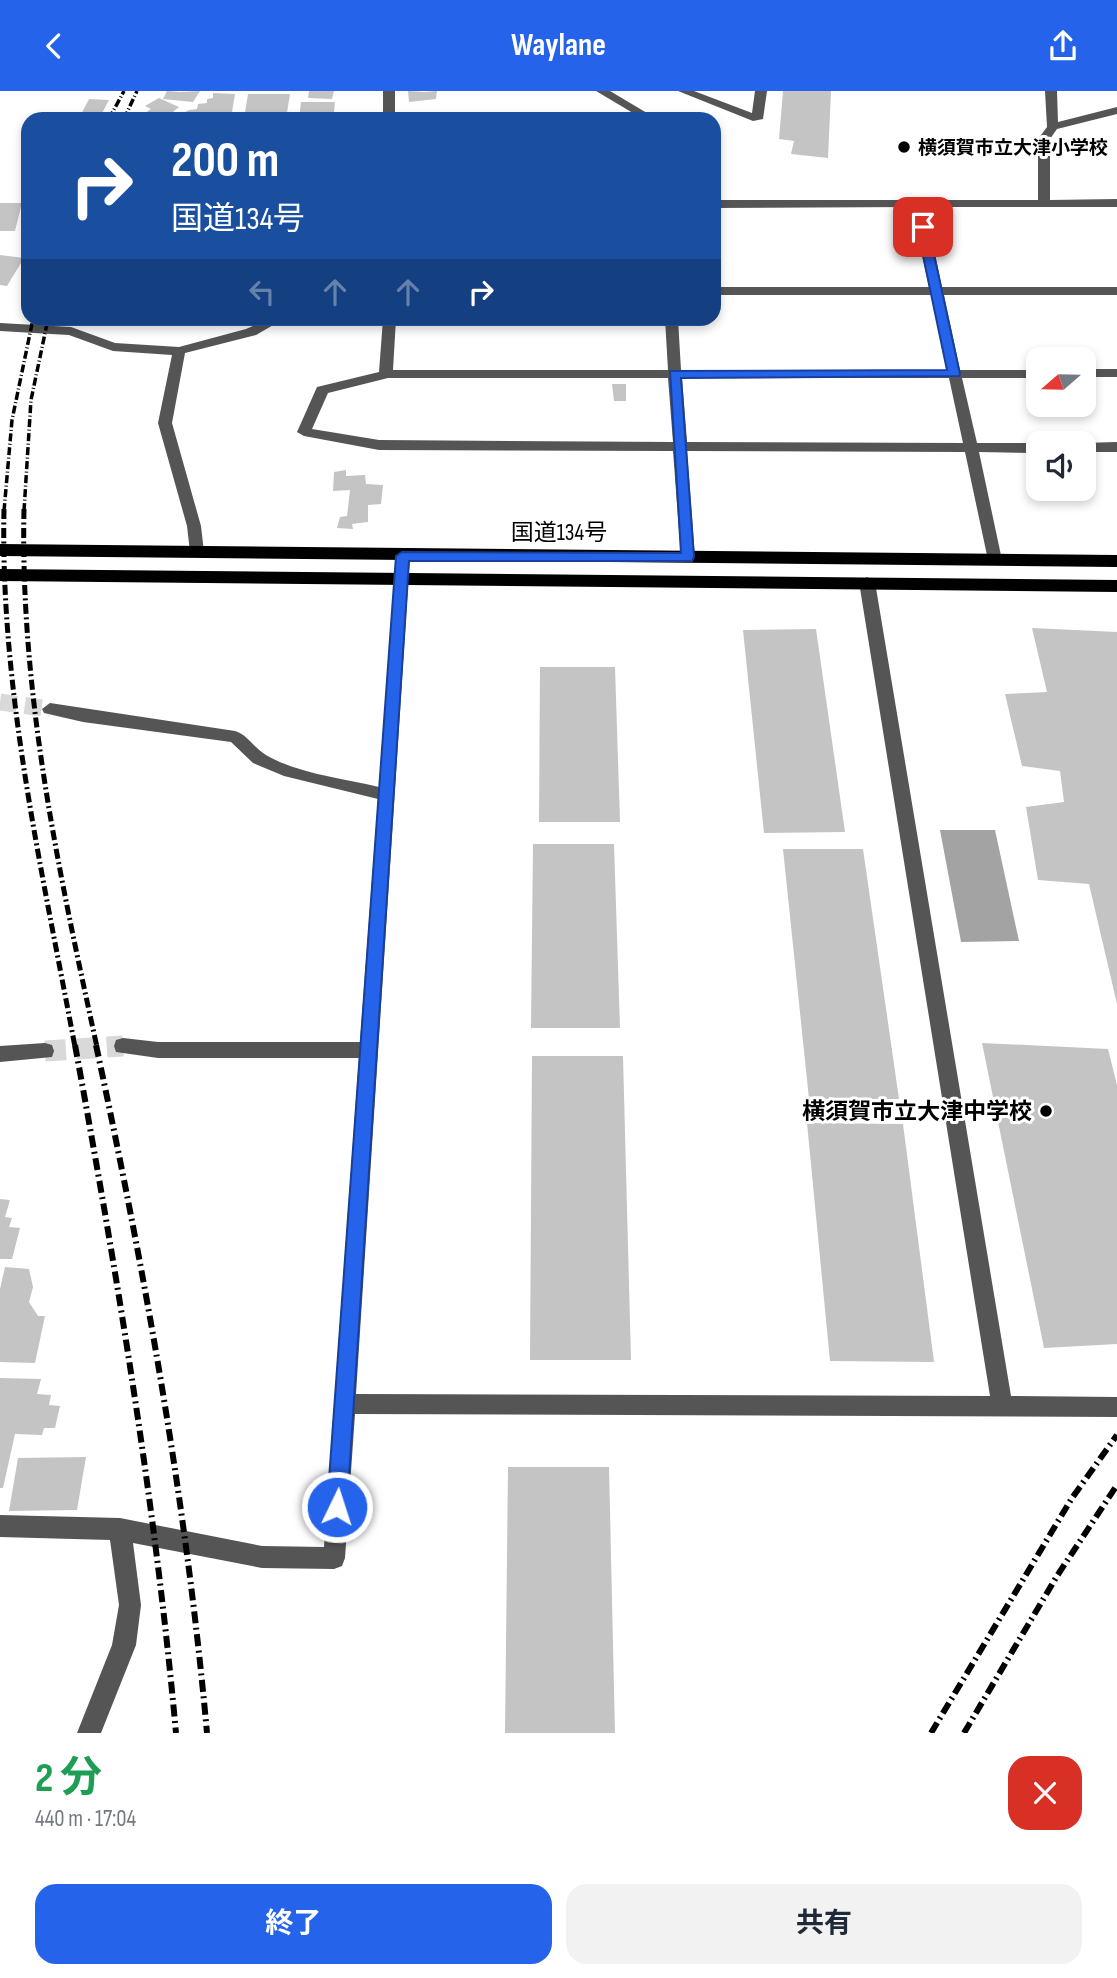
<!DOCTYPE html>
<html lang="ja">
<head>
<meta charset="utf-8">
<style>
  body { margin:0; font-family:"Sofia Sans Condensed","Noto Sans JP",sans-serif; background:#f2f2f3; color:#1f2937; height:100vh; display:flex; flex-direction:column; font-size:26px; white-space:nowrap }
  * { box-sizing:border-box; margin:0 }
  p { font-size:23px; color:#747a83 }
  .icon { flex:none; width:38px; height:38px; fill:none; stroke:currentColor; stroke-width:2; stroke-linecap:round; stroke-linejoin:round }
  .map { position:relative; height:1642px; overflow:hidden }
  .sheet { display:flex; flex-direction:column; background:#fff; flex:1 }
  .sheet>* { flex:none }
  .guide { position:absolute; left:21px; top:21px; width:700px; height:214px; border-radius:21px; box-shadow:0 4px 10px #0003; background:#1a4fa0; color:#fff; overflow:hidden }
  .needle { width:46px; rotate:250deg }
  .buttons { position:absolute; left:1026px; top:256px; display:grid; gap:14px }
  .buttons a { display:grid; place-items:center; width:70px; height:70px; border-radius:14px; background:#fff; box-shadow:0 4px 10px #0003; font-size:35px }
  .pin { position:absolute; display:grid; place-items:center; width:60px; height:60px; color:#fff; margin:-30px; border-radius:14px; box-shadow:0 4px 10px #0006 }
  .me { position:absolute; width:77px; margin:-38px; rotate:4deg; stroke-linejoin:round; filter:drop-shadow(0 0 5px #0008) }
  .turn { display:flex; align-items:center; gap:24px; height:147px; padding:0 35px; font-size:32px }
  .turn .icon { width:91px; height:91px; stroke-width:2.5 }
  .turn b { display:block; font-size:49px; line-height:60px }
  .lanes { display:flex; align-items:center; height:66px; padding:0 35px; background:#0003; justify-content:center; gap:35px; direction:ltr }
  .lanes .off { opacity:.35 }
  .round { display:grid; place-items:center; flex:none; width:74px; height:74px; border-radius:21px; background:#f2f2f3 }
  .summary { display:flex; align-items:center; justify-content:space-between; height:119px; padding:0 35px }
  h1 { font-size:42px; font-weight:700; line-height:52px; color:#1e9e55 }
  .action { display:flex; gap:14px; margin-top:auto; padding:14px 35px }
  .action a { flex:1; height:80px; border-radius:21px; background:#2563eb; color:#fff; font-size:28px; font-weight:700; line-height:80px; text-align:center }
  .action a+a { background:#f2f2f3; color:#1f2937 }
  header { display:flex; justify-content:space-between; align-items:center; height:91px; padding:0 35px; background:#2563eb; color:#fff; font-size:32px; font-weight:700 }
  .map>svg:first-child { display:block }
  .water { fill:#a3a3a3 }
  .building { fill:#c4c4c4 }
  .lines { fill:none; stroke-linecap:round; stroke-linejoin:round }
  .minor-tunnel-far1 { stroke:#d9d9d9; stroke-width:17; stroke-dasharray:17 8; stroke-linecap:butt }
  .minor-tunnel { stroke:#d9d9d9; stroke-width:21; stroke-dasharray:21 10; stroke-linecap:butt }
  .minor { fill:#555; fill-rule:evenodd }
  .highway { fill:#000; fill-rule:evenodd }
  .rail-far2 { stroke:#000; stroke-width:3.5; stroke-dasharray:8 2.5 1 2.5; stroke-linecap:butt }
  .rail-far1 { stroke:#000; stroke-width:5; stroke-dasharray:10 3.5 2 3.5; stroke-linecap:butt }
  .rail { stroke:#000; stroke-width:6; stroke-dasharray:12 4.5 2 4.5; stroke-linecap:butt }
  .route { fill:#2563eb; stroke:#184099; stroke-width:2 }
  .poi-dot { fill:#000; stroke:#fff; stroke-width:2.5 }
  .labels { text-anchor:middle; stroke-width:6; stroke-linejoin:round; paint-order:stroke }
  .far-poi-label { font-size:19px; font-weight:bold; fill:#000; stroke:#fff; text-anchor:start }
  .street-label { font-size:23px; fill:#000; stroke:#fff }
  .poi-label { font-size:23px; font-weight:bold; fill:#000; stroke:#fff; text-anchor:end }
</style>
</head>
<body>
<header><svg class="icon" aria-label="back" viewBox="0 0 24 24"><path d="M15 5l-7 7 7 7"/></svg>Waylane<svg class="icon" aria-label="share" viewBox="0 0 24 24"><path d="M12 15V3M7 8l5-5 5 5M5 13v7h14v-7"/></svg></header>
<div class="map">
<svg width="1117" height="1642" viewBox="0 0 1117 1642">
  <rect width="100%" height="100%" fill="#fff"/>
  <!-- water -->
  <polygon class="water" points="940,739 995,739 1019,850 961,851"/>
  <!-- building -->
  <g class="building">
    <polygon points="167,0 180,1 200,0 193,11 163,8"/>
    <polygon points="309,0 334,0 332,8 308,7"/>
    <polygon points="408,0 424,1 437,0 436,8 409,11"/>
    <polygon points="783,0 831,0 828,67 791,63 794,50 779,48"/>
    <polygon points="213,2 235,3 231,27 172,28 189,19 197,18 198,13 207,12 207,8 213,7"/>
    <polygon points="248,3 290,3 286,28 244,28"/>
    <polygon points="159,7 179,16 164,28 136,28 151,18 145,15"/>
    <polygon points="89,8 109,9 99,28 79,27"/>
    <polygon points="301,11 335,11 334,21 321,21 320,28 299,28"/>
    <polygon points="0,112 22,112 15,140 0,140"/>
    <polygon points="0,164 24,167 7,195 0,194"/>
    <polygon points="612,293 626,293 626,310 614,310"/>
    <polygon points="346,379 346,385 365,384 366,393 383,394 381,413 368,414 368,431 352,433 353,438 337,437 340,426 347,425 350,399 333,400 334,381"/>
    <polygon points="1032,537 1117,541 1117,913 1089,793 1038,789 1026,716 1064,711 1060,680 1022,675 1005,603 1047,601"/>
    <polygon points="816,538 845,741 764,742 743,539"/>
    <polygon points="540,576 615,576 620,731 539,731"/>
    <polygon points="533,753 614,753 620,937 531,937"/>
    <polygon points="783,758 863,758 899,1008 809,1008"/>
    <polygon points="982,952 1108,958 1117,994 1117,1253 1044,1257"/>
    <polygon points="532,965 623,965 631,1269 530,1269"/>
    <polygon points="807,1032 903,1033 934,1271 830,1270"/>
    <polygon points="0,1108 10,1109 5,1126 12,1127 9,1136 20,1137 12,1168 0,1168"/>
    <polygon points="5,1176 29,1178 33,1196 29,1211 38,1225 45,1225 35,1272 0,1271 0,1198"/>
    <polygon points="0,1287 41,1288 37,1303 51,1304 49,1314 60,1315 55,1337 44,1337 42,1344 15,1343 3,1397 0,1397"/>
    <polygon points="86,1366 77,1419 9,1420 18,1367"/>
    <polygon points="508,1376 609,1376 615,1642 505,1642"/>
  </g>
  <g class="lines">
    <!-- minor-tunnel-far1 -->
    <g class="minor-tunnel-far1">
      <polyline points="0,611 50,618"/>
      <polyline points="107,956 123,955"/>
    </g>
    <!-- minor-tunnel -->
    <polyline class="minor-tunnel" points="45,960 123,955"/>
    <!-- minor -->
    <g class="minor">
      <rect x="383" y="0" width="12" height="28"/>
      <polygon points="596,0 610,0 657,28 643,28"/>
      <polygon points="678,0 694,0 752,22 755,0 767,0 763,28 753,30"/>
      <path d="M 1045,0 L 1057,0 L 1058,31 L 1117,16 L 1117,23 L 1057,38 L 1050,48 L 1050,109 L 1117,108 L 1117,116 L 925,116 L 942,196 L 1117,196 L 1117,204 L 944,204 L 960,279 L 1038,279 L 1038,287 L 962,287 L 977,352 L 1038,352 L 1038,362 L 979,361 L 1002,469 L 1000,473 L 990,473 L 988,469 L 965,361 L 687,360 L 695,466 L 688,471 L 681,466 L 673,360 L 379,359 L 304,345 L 297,341 L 317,296 L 379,281 L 383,228 L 396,228 L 393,279 L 668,279 L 665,228 L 678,228 L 681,279 L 947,279 L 931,204 L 714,204 L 714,196 L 929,196 L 912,116 L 714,117 L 714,109 L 1038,109 L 1038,48 L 1047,36 ZM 388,287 L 668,287 L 673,351 L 379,349 L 312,338 L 328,302 ZM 682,287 L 949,287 L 963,352 L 687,351 Z"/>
      <polygon points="262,228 275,228 275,233 256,244 185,262 172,332 201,435 204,461 197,466 190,461 187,435 158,332 172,264 113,260 69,244 0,240 0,232 71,236 115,252 179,256 246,238 262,231"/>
      <rect x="1083" y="278" width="34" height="8"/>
      <polygon points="1117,351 1117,361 1083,361 1082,352"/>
      <path d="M 403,460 L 410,465 L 356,1303 L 990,1305 L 859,491 L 867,486 L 875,491 L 1011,1305 L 1117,1306 L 1117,1326 L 355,1323 L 345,1467 L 342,1475 L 334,1478 L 262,1477 L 133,1452 L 141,1514 L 136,1554 L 101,1642 L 77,1642 L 112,1554 L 119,1514 L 110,1449 L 0,1446 L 0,1424 L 120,1427 L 262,1455 L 324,1456 L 359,967 L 158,967 L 116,961 L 114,955 L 116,949 L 123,947 L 158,951 L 360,951 L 378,708 L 284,685 L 253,672 L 231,651 L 83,631 L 44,622 L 42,618 L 50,612 L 235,640 C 248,644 254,657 266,664 C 298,683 343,687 379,696 L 396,465 Z"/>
      <polygon points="45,952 52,954 54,960 52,966 0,971 0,955"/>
    </g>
    <!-- highway -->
    <g class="highway">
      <polygon points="0,453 1117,464 1117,476 0,465"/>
      <polygon points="0,478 1117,489 1117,501 0,490"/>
    </g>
    <!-- rail-far2 -->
    <g class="rail-far2">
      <polyline points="109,28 124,0"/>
      <polyline points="124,28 137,0"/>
      <polyline points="4,420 12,329 33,228"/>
      <polyline points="24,420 31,309 48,228"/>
    </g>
    <!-- rail-far1 -->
    <g class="rail-far1">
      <path d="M 4,418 C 0,599 42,779 75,956"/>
      <path d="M 24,418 C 20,601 58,778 97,956"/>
    </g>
    <!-- rail -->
    <g class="rail">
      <path d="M 75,954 C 117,1183 155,1411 176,1642"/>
      <path d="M 96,954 C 145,1182 186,1410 207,1642"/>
      <polyline points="931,1642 1072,1407 1117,1344"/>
      <polyline points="964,1642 1057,1485 1117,1394"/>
    </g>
  </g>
  <!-- route -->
  <polygon class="route" points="923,133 928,136 960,283 959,285 681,287 694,466 692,470 409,470 347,1416 344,1423 337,1426 330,1423 327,1416 396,465 402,461 681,462 670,280 947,279 917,136"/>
  <!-- markers -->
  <g class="poi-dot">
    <circle cx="904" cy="56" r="7"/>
    <circle cx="1046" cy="1020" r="7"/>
  </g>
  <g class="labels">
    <!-- far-poi labels -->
    <g class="far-poi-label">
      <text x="918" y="63">横須賀市立大津小学校</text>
    </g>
    <!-- street labels -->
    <g class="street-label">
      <text x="559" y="449">国道134号</text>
    </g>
    <!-- poi labels -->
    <g class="poi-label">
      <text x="1032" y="1028">横須賀市立大津中学校</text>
    </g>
  </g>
</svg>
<div class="buttons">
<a><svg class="needle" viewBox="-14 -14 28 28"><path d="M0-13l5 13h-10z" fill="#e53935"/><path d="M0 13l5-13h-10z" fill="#747a83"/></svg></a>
<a><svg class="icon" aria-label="sound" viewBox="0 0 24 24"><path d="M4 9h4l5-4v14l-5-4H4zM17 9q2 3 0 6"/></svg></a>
</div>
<div class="pin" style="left:923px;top:136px;background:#d93025"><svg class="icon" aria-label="arrive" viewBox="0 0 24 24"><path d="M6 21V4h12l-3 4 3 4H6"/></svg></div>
<svg class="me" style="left:337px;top:1416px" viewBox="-20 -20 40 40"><circle r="17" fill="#2563eb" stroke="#fff" stroke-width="3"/><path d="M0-11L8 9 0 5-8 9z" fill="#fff"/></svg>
<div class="guide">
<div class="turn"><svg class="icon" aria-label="right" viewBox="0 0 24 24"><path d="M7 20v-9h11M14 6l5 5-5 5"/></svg><div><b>200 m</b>国道134号</div></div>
<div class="lanes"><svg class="icon off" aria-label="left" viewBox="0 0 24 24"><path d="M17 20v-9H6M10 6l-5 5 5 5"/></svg><svg class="icon off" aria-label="ahead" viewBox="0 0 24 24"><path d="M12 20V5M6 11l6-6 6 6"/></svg><svg class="icon off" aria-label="ahead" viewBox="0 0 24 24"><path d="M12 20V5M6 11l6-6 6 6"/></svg><svg class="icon" aria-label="right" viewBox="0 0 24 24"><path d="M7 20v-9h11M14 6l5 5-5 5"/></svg></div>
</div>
</div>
<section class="sheet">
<div class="summary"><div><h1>2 分</h1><p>440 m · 17:04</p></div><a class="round" style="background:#d93025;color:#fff"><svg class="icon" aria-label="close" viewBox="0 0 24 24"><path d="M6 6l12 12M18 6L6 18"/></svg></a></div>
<div class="action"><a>終了</a><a>共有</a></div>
</section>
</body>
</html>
